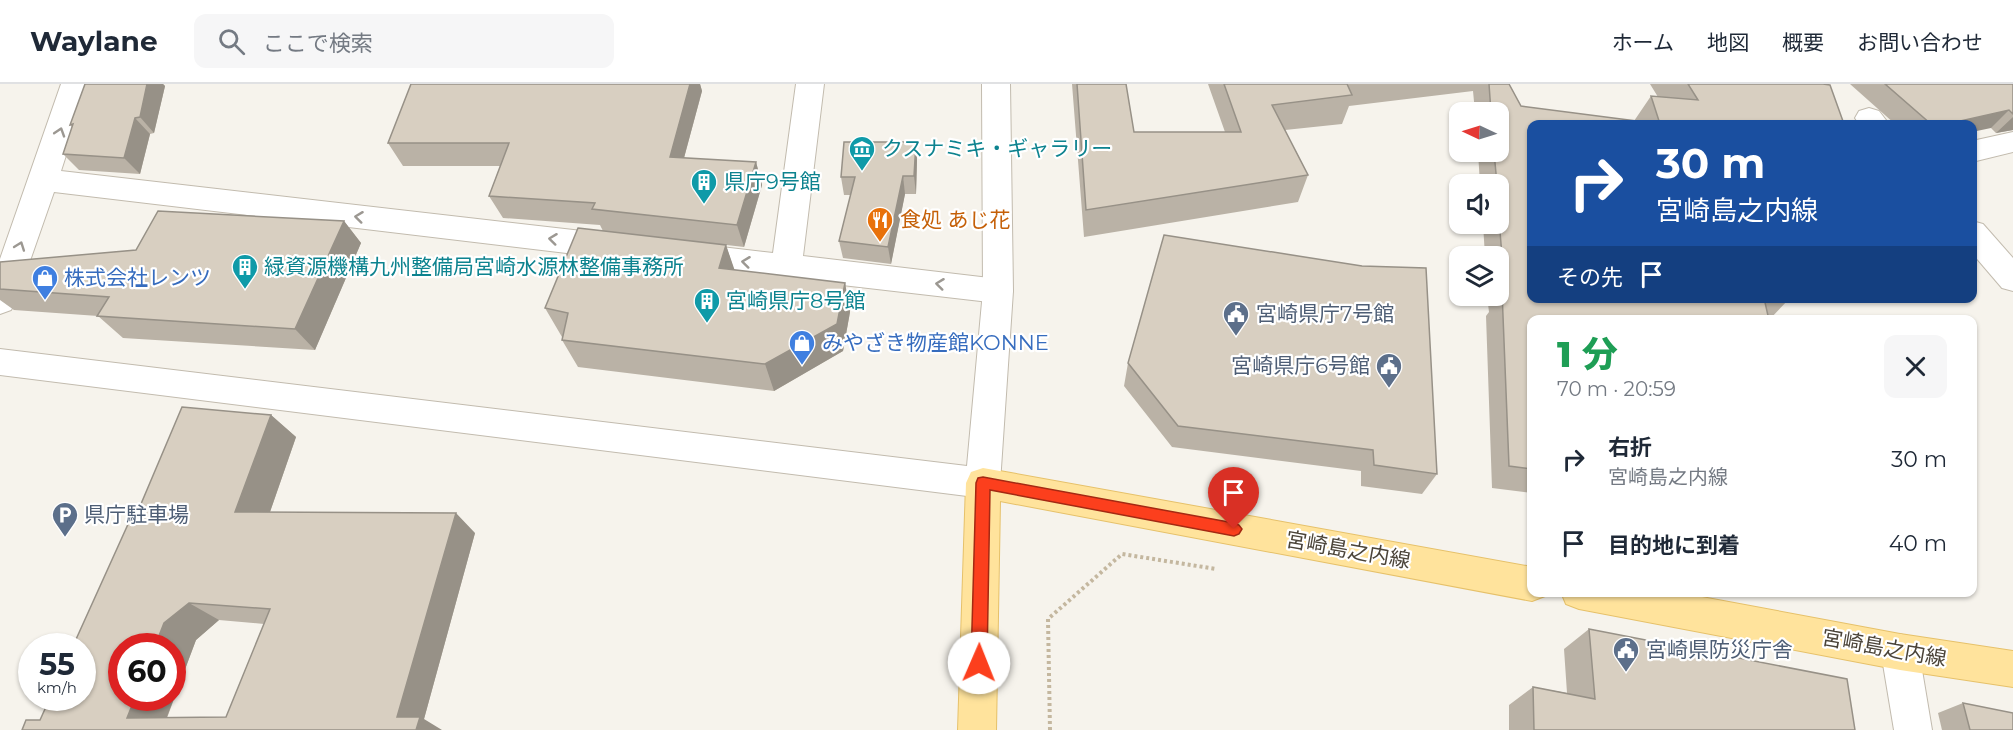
<!DOCTYPE html>
<html lang="ja">
<head>
<meta charset="utf-8">
<style>
  body { margin:0; font-family:Montserrat,"Noto Sans JP",sans-serif; background:#f6f6f7; color:#1f2937; height:100vh; display:flex; flex-direction:column; font-size:22px; white-space:nowrap }
  * { box-sizing:border-box; margin:0 }
  p { font-size:20px; color:#747a83 }
  .icon { flex:none; width:33px; height:33px; fill:none; stroke:currentColor; stroke-width:2; stroke-linecap:round; stroke-linejoin:round }
  .map { position:relative; flex:1; overflow:hidden }
  .drawer { position:absolute; left:1527px; top:231px; width:450px; height:282px; display:flex; flex-direction:column; background:#fff; border-radius:12px; box-shadow:0 2px 4px #0004 }
  .drawer>* { flex:none }
  .guide { position:absolute; left:1527px; top:36px; width:450px; height:183px; border-radius:12px; box-shadow:0 2px 4px #0004; background:#1a4fa0; color:#fff; overflow:hidden }
  .needle { width:39px; rotate:274deg }
  .fabs { position:absolute; left:1449px; top:18px; display:grid; gap:12px }
  .fabs a { display:grid; place-items:center; width:60px; height:60px; border-radius:12px; background:#fff; box-shadow:0 2px 4px #0004; font-size:30px }
  .speed { position:absolute; left:18px; top:549px; display:flex; gap:12px; font-size:30px; font-weight:700; text-align:center }
  .speed>* { display:grid; place-content:center; width:78px; height:78px; border-radius:50%; background:#fff; box-shadow:0 2px 4px #0004; line-height:1 }
  .speed small { font-size:15px; font-weight:400 }
  .speed .limit { border:9px solid #d22; background:#fff; color:#111 }
  .pin { position:absolute; display:grid; place-items:center; width:51px; height:51px; color:#fff; margin:-62px -26px; border-radius:50% 50% 50% 0; rotate:-45deg; box-shadow:0 0 6px #0007 }
  .pin .icon { rotate:45deg }
  .me { position:absolute; width:66px; margin:-33px; rotate:1deg; stroke-linejoin:round; filter:drop-shadow(0 0 4px #0008) }
  .turn { display:flex; align-items:center; gap:21px; height:126px; padding:0 30px; font-size:27px }
  .turn .icon { width:78px; height:78px; stroke-width:2.5 }
  .turn b { display:block; font-size:42px; line-height:51px }
  .then { display:flex; align-items:center; height:57px; padding:0 30px; background:#0003; gap:12px; font-size:22px }
  .round { display:grid; place-items:center; flex:none; width:63px; height:63px; border-radius:12px; background:#f6f6f7 }
  .summary { display:flex; align-items:center; justify-content:space-between; height:102px; padding:0 30px }
  h1 { font-size:36px; font-weight:800; line-height:45px; color:#1e9e55 }
  ul { padding:0; list-style:none }
  li { display:flex; align-items:center; gap:18px; height:84px; padding:0 30px }
  li div { flex:1 }
  li b { display:block; font-size:22px }
  li em { font-style:normal }
  header { display:flex; align-items:center; gap:36px; box-sizing:border-box; height:84px; padding:0 30px; background:#fff; border-bottom:2px solid #e0e1e3 }
  header strong { font-size:28px }
  nav { display:flex; gap:33px; margin-inline-start:auto; font-size:21px }
  .search { width:420px; height:54px; background:#f6f6f7; display:flex; align-items:center; gap:15px; box-sizing:border-box; padding:0 21px; border-radius:12px; color:#747a83; font-size:22px }
  .map>svg:first-child { display:block }
  .lines { fill:none; stroke-linecap:round; stroke-linejoin:round }
  .minor-casing { stroke:#c2bbae; stroke-width:2 }
  .tertiary-casing { stroke:#c2bbae; stroke-width:2 }
  .primary-casing { stroke:#e6c16a; stroke-width:2 }
  .path { stroke:#c4b79f; stroke-width:4; stroke-dasharray:3 3; stroke-linecap:butt }
  .minor { fill:#fff; fill-rule:evenodd }
  .tertiary { fill:#fff; fill-rule:evenodd }
  .primary { fill:#ffe39c; fill-rule:evenodd }
  .wall { fill:#bab2a6; fill-rule:evenodd }
  .shaded-wall { fill:#979187 }
  .building { fill:#d8cfc1; stroke:#979187; stroke-width:1.5; fill-rule:evenodd }
  .oneway { stroke:#9c9892 }
  .route { fill:#fc3f1d; stroke:#a42913; stroke-width:1.5 }
  .labels { text-anchor:middle; stroke-width:4.5; stroke-linejoin:round; paint-order:stroke }
  .culture-label { font-size:21px; fill:#0d838f; stroke:#fff; text-anchor:start }
  .food-label { font-size:21px; fill:#c56008; stroke:#fff; text-anchor:start }
  .shop-label { font-size:21px; fill:#366cbe; stroke:#fff; text-anchor:start }
  .service-label { font-size:21px; fill:#4e5e75; stroke:#fff; text-anchor:start }
  .street-label { font-size:21px; fill:#4b4439; stroke:#fff }
</style>
</head>
<body>
<header>
<strong>Waylane</strong>
<div class="search"><svg class="icon" aria-label="search" viewBox="0 0 24 24"><circle cx="10" cy="10" r="6"/><path d="M15 15l6 6"/></svg>ここで検索</div>
<nav><a>ホーム</a><a>地図</a><a>概要</a><a>お問い合わせ</a></nav>
</header>
<div class="map">
<svg width="2013" height="646" viewBox="0 0 2013 646">
  <rect width="100%" height="100%" fill="#f6f3ec"/>
  <g class="lines">
    <!-- minor casing -->
    <g class="minor-casing">
      <g id="minor">
        <polygon points="61,0 89,0 61,87 617,151 628,155 632,163 628,171 617,175 54,108 16,217 11,226 0,230 0,175"/>
        <polygon points="796,0 824,0 803,172 998,195 1009,198 1013,207 1009,216 998,219 687,183 676,179 672,171 676,163 687,159 773,169"/>
        <polygon points="1869,24 1879,27 1889,40 1859,40 1855,34 1859,27"/>
        <polygon points="2013,48 2013,68 1972,78 1972,57"/>
        <polygon points="1972,137 1983,140 2013,174 2013,207 2002,204 1972,169"/>
        <polygon points="1900,550 1913,555 1919,568 1932,646 1894,646 1881,568 1887,555"/>
      </g>
    </g>
    <!-- tertiary casing -->
    <g class="tertiary-casing">
      <polygon id="tertiary" points="982,0 1010,0 1013,207 1000,399 995,410 983,414 0,291 0,265 967,382 983,207"/>
    </g>
    <!-- primary casing -->
    <g class="primary-casing">
      <g id="primary">
        <polygon points="983,384 1532,483 1532,508 1546,508 1545,512 1532,517 1000,417 996,646 958,646 966,399 971,388"/>
        <polygon points="1561,508 1675,508 1900,550 2013,567 2013,603 1900,586 1579,525 1566,520"/>
      </g>
    </g>
    <!-- path -->
    <polyline class="path" points="1050,646 1048,535 1122,470 1216,485"/>
    <!-- minor -->
    <use href="#minor" class="minor"/>
    <!-- tertiary -->
    <use href="#tertiary" class="tertiary"/>
    <!-- primary -->
    <use href="#primary" class="primary"/>
  </g>
  <!-- wall -->
  <g class="wall">
    <polygon points="85,0 163,0 165,2 154,49 150,50 140,90 79,86 63,70 72,43 70,41"/>
    <polygon points="411,0 700,0 702,7 684,74 756,78 762,101 744,163 666,154 726,161 734,186 845,199 850,228 843,267 774,307 578,283 562,256 562,253 545,224 603,147 600,141 503,134 489,112 500,82 403,82 388,59"/>
    <polygon points="1072,0 1126,0 1134,48 1225,48 1208,0 1509,0 1521,22 1634,37 1651,12 1658,13 1650,0 1823,0 1532,214 1790,214 1769,236 1532,236 1532,409 1492,404 1486,232 1489,228 1487,212 1498,212 1498,172 1485,172 1483,140 1498,140 1498,100 1480,100 1478,68 1498,68 1498,28 1475,28 1473,7 1349,22 1342,40 1285,46 1308,91 1298,118 1084,153"/>
    <polygon points="1850,0 2013,0 2013,46 1996,49 1991,44 1972,40 1895,40"/>
    <polygon points="916,58 917,76 916,110 905,110 891,180 843,174 839,157 851,111 844,111 841,93"/>
    <polygon points="344,137 361,159 315,266 123,254 98,232 14,226 0,216 0,178 136,166"/>
    <polygon points="1164,151 1437,390 1422,410 1361,402 1361,387 1172,363 1124,302 1128,279"/>
    <path d="M 271,331 L 296,353 L 270,428 L 475,449 L 424,635 L 40,636 L 138,427 ZM 219,536 L 264,540 L 226,633 L 167,634 L 196,556 Z"/>
    <polygon points="1589,545 1855,646 1509,646 1509,621 1533,603 1567,609 1564,565"/>
    <polygon points="1963,619 2013,646 1942,646 1938,629"/>
  </g>
  <!-- shaded-wall -->
  <g class="shaded-wall">
    <polygon points="147,0 163,0 165,2 154,49 140,33"/>
    <polygon points="690,0 700,0 702,7 678,96 670,73"/>
    <polygon points="2009,26 1991,44 1972,48 1972,40 1947,40"/>
    <polygon points="2013,33 2013,46 1996,49"/>
    <polygon points="135,34 150,50 140,90 124,74"/>
    <polygon points="916,58 917,76 916,110 914,92"/>
    <polygon points="756,78 762,101 744,163 737,141"/>
    <polygon points="903,92 905,110 891,180 888,163"/>
    <polygon points="344,137 361,159 315,266 295,245"/>
    <polygon points="726,161 736,190 719,184"/>
    <polygon points="845,199 850,228 843,267 774,307 765,280"/>
    <polygon points="271,331 296,353 263,448 235,428"/>
    <polygon points="456,429 475,449 424,635 442,646 416,646 397,633"/>
    <polygon points="189,519 219,536 196,556 162,646 127,634 135,614 172,614 172,562 155,562 164,539"/>
  </g>
  <!-- building -->
  <g class="building">
    <polygon points="85,0 147,0 140,33 135,34 124,74 63,70 73,40 70,41"/>
    <polygon points="411,0 690,0 670,73 756,78 737,141 592,125 595,119 489,112 509,59 388,59"/>
    <polygon points="1077,0 1126,0 1134,48 1241,48 1224,0 1347,0 1352,11 1272,21 1308,91 1086,126"/>
    <polygon points="1489,0 1509,0 1521,22 1660,40 1532,40 1532,214 1764,214 1769,236 1532,236 1532,385 1509,382 1502,207 1505,207 1498,124 1498,100 1497,100 1494,68 1498,68 1498,28 1491,28"/>
    <polygon points="1688,0 1823,0 1830,1 1844,40 1660,40 1651,12 1698,16"/>
    <polygon points="1885,0 2013,0 2013,30 2009,26 1947,40 1931,40"/>
    <polygon points="844,58 916,58 914,92 903,92 888,163 839,157 855,93 841,93"/>
    <polygon points="158,127 344,137 295,245 97,232 109,213 0,205 0,178 136,166"/>
    <polygon points="578,144 726,161 719,184 845,199 837,240 765,280 562,256 568,229 545,224"/>
    <polygon points="1164,151 1362,182 1426,184 1437,390 1374,381 1373,366 1178,342 1128,279"/>
    <path d="M 182,323 L 271,331 L 235,428 L 456,429 L 397,633 L 420,633 L 416,646 L 22,646 L 26,636 L 40,636 L 50,614 L 82,614 L 82,562 L 73,562 L 134,427 L 138,427 ZM 189,519 L 270,525 L 226,633 L 127,634 L 135,614 L 122,614 L 122,562 L 155,562 L 164,539 Z"/>
    <polygon points="1589,545 1847,595 1855,646 1534,646 1533,603 1595,615"/>
    <polygon points="1963,619 2013,629 2013,646 1970,646"/>
  </g>
  <!-- one-way arrows -->
  <defs><path id="oneway-chevron" d="M-2-3.5L2.5 0L-2 3.5" fill="none" stroke-width="1.6" stroke-linecap="round" stroke-linejoin="round" transform="scale(1.5)"/></defs>
  <g class="oneway">
    <use href="#oneway-chevron" transform="translate(60 48) rotate(-72)"/>
    <use href="#oneway-chevron" transform="translate(359 133) rotate(-173)"/>
    <use href="#oneway-chevron" transform="translate(553 155) rotate(-173)"/>
    <use href="#oneway-chevron" transform="translate(20 162) rotate(-70)"/>
    <use href="#oneway-chevron" transform="translate(746 178) rotate(-173)"/>
    <use href="#oneway-chevron" transform="translate(940 200) rotate(-173)"/>
  </g>
  <!-- route -->
  <polygon class="route" points="983,393 1234,439 1239,441 1242,445 1239,450 1234,452 990,406 987,579 984,584 979,586 973,584 971,579 976,399 978,394"/>
  <!-- icons -->
  <defs>
    <g id="museum-pin" transform="scale(1.35)"><path d="M0 17L-7.5 6A9.5 9.5 0 1 1 7.5 6Z" fill="#0f9aa8" stroke="#fff"/><path d="M0-6L6-3V-2H-6V-3ZM-5-1h2V3h-2ZM-1-1h2V3h-2ZM3-1h2V3H3ZM-6 4H6V6H-6Z" fill="#fff"/></g>
    <g id="building-pin" transform="scale(1.35)"><path d="M0 17L-7.5 6A9.5 9.5 0 1 1 7.5 6Z" fill="#0f9aa8" stroke="#fff"/><path d="M-4-6H4V6H1V3H-1V6H-4ZM-2.5-4.3h1.7v1.8h-1.7ZM.8-4.3h1.7v1.8H.8ZM-2.5-1h1.7V.8h-1.7ZM.8-1h1.7V.8H.8Z" fill="#fff"/></g>
    <g id="restaurant-pin" transform="scale(1.35)"><path d="M0 17L-7.5 6A9.5 9.5 0 1 1 7.5 6Z" fill="#e8710a" stroke="#fff"/><path d="M-5-6h1v4h1v-4h1v4h1v-4h1v5L-1.5 .5V6h-2V.5L-5-1ZM5-6V6H3V1.5H1.5Q1.5-4 5-6Z" fill="#fff"/></g>
    <g id="shop-pin" transform="scale(1.35)"><path d="M0 17L-7.5 6A9.5 9.5 0 1 1 7.5 6Z" fill="#3f7fe0" stroke="#fff"/><path d="M-5-2.5h2.3a2.7 3.5 0 0 1 5.4 0H5L5.5 6h-11ZM-1.5-2.5h3a1.5 2.3 0 0 0-3 0Z" fill="#fff"/></g>
    <g id="civic-pin" transform="scale(1.35)"><path d="M0 17L-7.5 6A9.5 9.5 0 1 1 7.5 6Z" fill="#5c6f8a" stroke="#fff"/><path d="M-.6-6.5H3V-4.5H.6V-3L4-1V1h2V6H-6V1h2V-1L-.6-3ZM-1.2 2.5V6h2.4V2.5Z" fill="#fff"/></g>
    <g id="parking-pin" transform="scale(1.35)"><path d="M0 17L-7.5 6A9.5 9.5 0 1 1 7.5 6Z" fill="#5c6f8a" stroke="#fff"/><path d="M-3.5-5.5H1a3.5 3.5 0 0 1 0 7H-1V5.5H-3.5ZM-1-3.4V-.6H.8a1.4 1.4 0 0 0 0-2.8Z" fill="#fff"/></g>
  </defs>
  <g fill-rule="evenodd">
    <use href="#museum-pin" x="862" y="65"/>
    <use href="#building-pin" x="704" y="98"/>
    <use href="#restaurant-pin" x="880" y="136"/>
    <use href="#building-pin" x="245" y="183"/>
    <use href="#shop-pin" x="45" y="194"/>
    <use href="#building-pin" x="707" y="217"/>
    <use href="#civic-pin" x="1236" y="230"/>
    <use href="#shop-pin" x="802" y="259"/>
    <use href="#civic-pin" x="1389" y="282"/>
    <use href="#parking-pin" x="65" y="431"/>
    <use href="#civic-pin" x="1626" y="566"/>
  </g>
  <g class="labels">
    <!-- culture labels -->
    <g class="culture-label">
      <text x="882" y="72">クスナミキ・ギャラリー</text>
      <text x="724" y="105">県庁9号館</text>
      <text x="264" y="190">緑資源機構九州整備局宮崎水源林整備事務所</text>
      <text x="726" y="224">宮崎県庁8号館</text>
    </g>
    <!-- food labels -->
    <g class="food-label">
      <text x="900" y="143">食処 あじ花</text>
    </g>
    <!-- shop labels -->
    <g class="shop-label">
      <text x="64" y="201">株式会社レンツ</text>
      <text x="822" y="266">みやざき物産館KONNE</text>
    </g>
    <!-- service labels -->
    <g class="service-label">
      <text x="1256" y="237">宮崎県庁7号館</text>
      <text x="1370" y="289" text-anchor="end">宮崎県庁6号館</text>
      <text x="84" y="438">県庁駐車場</text>
      <text x="1646" y="573">宮崎県防災庁舎</text>
    </g>
    <!-- street labels -->
    <g class="street-label">
      <text transform="translate(1348 466) rotate(10)" y="7">宮崎島之内線</text>
      <text transform="translate(1884 564) rotate(10)" y="7">宮崎島之内線</text>
    </g>
  </g>
</svg>
<div class="fabs">
<a><svg class="needle" viewBox="-14 -14 28 28"><path d="M0-13l5 13h-10z" fill="#e53935"/><path d="M0 13l5-13h-10z" fill="#747a83"/></svg></a>
<a><svg class="icon" aria-label="sound" viewBox="0 0 24 24"><path d="M4 9h4l5-4v14l-5-4H4zM17 9q2 3 0 6"/></svg></a>
<a><svg class="icon" aria-label="layers" viewBox="0 0 24 24"><path d="M12 4l9 5-9 5-9-5zM3 14l9 5 9-5"/></svg></a>
</div>
<div class="speed"><div>55<small>km/h</small></div><div class="limit">60</div></div>
<div class="pin" style="left:1234px;top:445px;background:#d93025"><svg class="icon" aria-label="arrive" viewBox="0 0 24 24"><path d="M6 21V4h12l-3 4 3 4H6"/></svg></div>
<svg class="me" style="left:979px;top:579px" viewBox="-20 -20 40 40"><circle r="19" fill="#fff"/><path d="M0-13L10 11 0 6-10 11z" fill="#fc3f1d"/></svg>
<div class="guide">
<div class="turn"><svg class="icon" aria-label="right" viewBox="0 0 24 24"><path d="M7 20v-9h11M14 6l5 5-5 5"/></svg><div><b>30 m</b>宮崎島之内線</div></div>
<div class="then">その先<svg class="icon" aria-label="arrive" viewBox="0 0 24 24"><path d="M6 21V4h12l-3 4 3 4H6"/></svg></div>
</div>
<section class="drawer">
<div class="summary"><div><h1>1 分</h1><p>70 m · 20:59</p></div><a class="round"><svg class="icon" aria-label="close" viewBox="0 0 24 24"><path d="M6 6l12 12M18 6L6 18"/></svg></a></div>
<ul>
<li><svg class="icon" aria-label="right" viewBox="0 0 24 24"><path d="M7 20v-9h11M14 6l5 5-5 5"/></svg><div><b>右折</b><p>宮崎島之内線</p></div><em>30 m</em></li>
<li><svg class="icon" aria-label="arrive" viewBox="0 0 24 24"><path d="M6 21V4h12l-3 4 3 4H6"/></svg><div><b>目的地に到着</b></div><em>40 m</em></li>
</ul>
</section>
</div>
</body>
</html>
